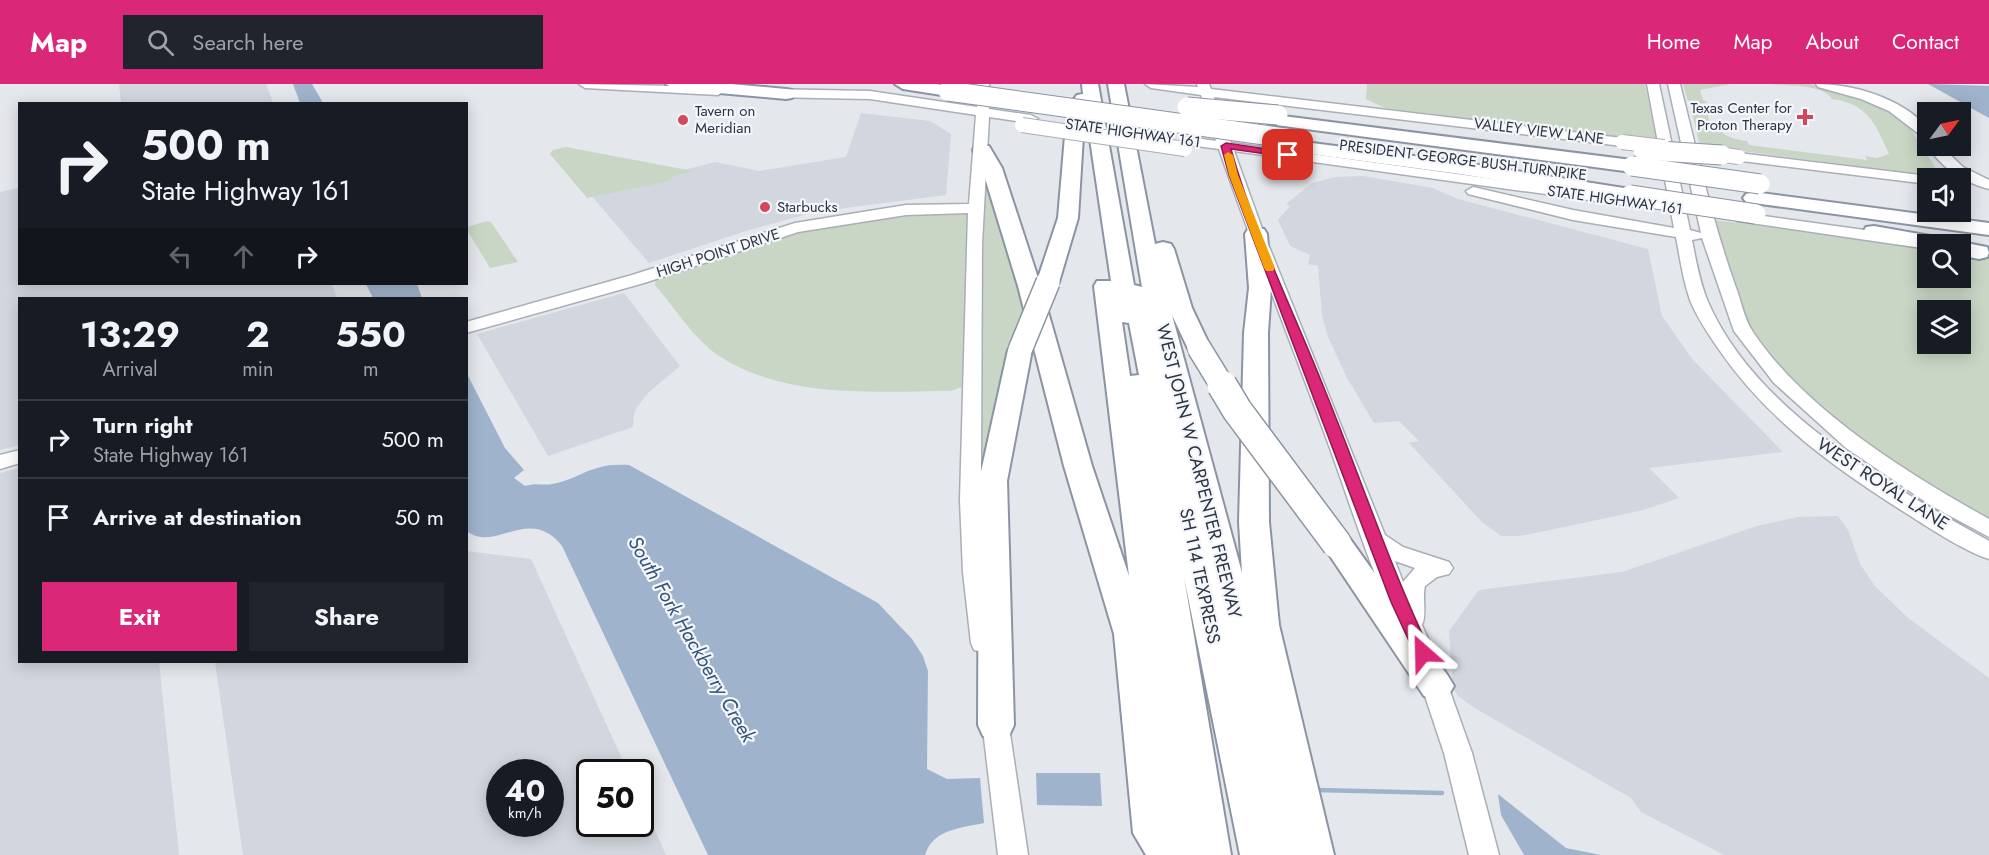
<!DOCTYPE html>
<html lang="en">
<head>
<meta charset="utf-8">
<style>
  body { margin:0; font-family:Jost,sans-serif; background:#20242c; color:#f1f3f6; height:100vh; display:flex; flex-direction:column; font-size:22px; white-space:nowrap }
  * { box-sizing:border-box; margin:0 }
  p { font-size:20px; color:#9ea1a6 }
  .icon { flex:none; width:33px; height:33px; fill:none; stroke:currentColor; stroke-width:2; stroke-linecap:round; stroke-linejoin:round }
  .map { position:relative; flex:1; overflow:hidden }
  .side { position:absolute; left:18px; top:213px; width:450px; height:366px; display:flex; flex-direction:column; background:#171b24; border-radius:0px; box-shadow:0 3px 15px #0003 }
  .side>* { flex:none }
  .top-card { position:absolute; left:18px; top:18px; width:450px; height:183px; border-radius:0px; box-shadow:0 3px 15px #0003; background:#171b24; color:#f1f3f6; overflow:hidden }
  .needle { width:39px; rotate:57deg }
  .tools { position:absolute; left:1917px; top:18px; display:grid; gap:12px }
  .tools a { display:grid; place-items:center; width:54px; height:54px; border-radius:0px; background:#171b24; box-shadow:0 3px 15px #0003; font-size:30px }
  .speed { position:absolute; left:486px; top:675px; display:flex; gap:12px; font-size:30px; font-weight:700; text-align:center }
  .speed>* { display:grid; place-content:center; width:78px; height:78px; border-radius:50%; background:#171b24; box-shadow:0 3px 15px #0003; line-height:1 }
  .speed small { font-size:15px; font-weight:400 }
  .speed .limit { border:3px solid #111; border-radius:9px; background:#fff; color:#111 }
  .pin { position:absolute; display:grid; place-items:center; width:51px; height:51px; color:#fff; margin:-26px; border-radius:12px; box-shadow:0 3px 9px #0006 }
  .me { position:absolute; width:66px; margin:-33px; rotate:335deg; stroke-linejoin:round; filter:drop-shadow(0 0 4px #0008) }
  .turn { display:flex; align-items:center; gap:21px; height:126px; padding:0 24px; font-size:27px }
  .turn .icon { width:78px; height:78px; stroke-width:2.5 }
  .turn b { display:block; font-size:42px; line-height:51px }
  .lanes { display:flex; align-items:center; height:57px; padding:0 24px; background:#0003; justify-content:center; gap:30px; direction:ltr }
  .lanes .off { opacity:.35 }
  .eta { display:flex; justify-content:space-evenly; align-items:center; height:102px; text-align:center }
  .eta b { font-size:36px; font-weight:700; line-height:42px }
  .button { display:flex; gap:12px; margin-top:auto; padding:12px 24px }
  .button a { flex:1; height:69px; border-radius:0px; background:#db2777; color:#fff; font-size:24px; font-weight:700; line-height:69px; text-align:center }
  .button a+a { background:#20242c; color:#f1f3f6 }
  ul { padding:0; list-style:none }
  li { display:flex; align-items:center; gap:18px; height:78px; padding:0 24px; border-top:2px solid #363941 }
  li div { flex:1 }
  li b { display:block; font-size:22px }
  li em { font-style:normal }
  header { display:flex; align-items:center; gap:36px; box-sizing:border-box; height:84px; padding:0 30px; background:#db2777; color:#fff }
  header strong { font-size:28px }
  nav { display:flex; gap:33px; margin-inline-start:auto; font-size:21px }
  .search { width:420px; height:54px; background:#20242c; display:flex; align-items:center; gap:15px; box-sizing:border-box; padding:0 21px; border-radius:0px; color:#9ea1a6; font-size:22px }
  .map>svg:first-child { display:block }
  .built { fill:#d2d6de; fill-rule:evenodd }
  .green { fill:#c9d6c5; fill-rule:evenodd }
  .water { fill:#9fb4cc }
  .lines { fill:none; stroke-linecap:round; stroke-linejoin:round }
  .stream { stroke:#9fb4cc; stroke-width:4.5 }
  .secondary-casing { stroke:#a9aeb7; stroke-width:3 }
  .highway-casing { stroke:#8b94a3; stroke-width:4 }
  .secondary { fill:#fff; fill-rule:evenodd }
  .highway { fill:#fff; fill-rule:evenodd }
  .secondary-bridge-casing { stroke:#a9aeb7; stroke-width:16; stroke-linecap:butt }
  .highway-bridge-far2-casing { stroke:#8b94a3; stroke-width:21; stroke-linecap:butt }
  .highway-bridge-far1-casing { stroke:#8b94a3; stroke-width:26; stroke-linecap:butt }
  .highway-bridge-casing { stroke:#8b94a3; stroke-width:32; stroke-linecap:butt }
  .secondary-bridge { stroke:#fff; stroke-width:14 }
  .highway-bridge-far2 { stroke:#fff; stroke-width:19 }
  .highway-bridge-far1 { stroke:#fff; stroke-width:23 }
  .highway-bridge { stroke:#fff; stroke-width:29 }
  .route { fill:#db2777; stroke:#8e194d; stroke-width:1.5 }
  .slow { fill:#f59e0b }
  .poi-dot { fill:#d1495b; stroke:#f4f6f9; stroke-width:2 }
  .labels { text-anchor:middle; stroke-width:4.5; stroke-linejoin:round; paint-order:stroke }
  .far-poi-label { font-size:15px; fill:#2b3445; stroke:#f4f6f9; text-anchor:start }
  .far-street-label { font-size:15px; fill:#2b3445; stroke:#f4f6f9 }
  .street-label { font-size:18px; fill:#2b3445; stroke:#f4f6f9 }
  .water-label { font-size:20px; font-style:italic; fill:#34527a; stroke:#f4f6f9 }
</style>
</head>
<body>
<header>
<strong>Map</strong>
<div class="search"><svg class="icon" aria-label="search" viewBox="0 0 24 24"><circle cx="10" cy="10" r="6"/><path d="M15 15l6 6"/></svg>Search here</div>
<nav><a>Home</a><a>Map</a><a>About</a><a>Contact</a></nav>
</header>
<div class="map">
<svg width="1989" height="771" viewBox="0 0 1989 771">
  <rect width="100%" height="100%" fill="#e4e7ec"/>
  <!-- built -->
  <g class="built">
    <polygon points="119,0 266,0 273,19 121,19"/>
    <polygon points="861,29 930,37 951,50 946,111 815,128 746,147 649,179 590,110 715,78 759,87 846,73"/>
    <polygon points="1363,92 1433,104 1458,115 1648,165 1662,232 1693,276 1783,368 1649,384 1679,414 1643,426 1569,442 1520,452 1501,452 1482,438 1409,359 1419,357 1399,337 1374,339 1347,294 1328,253 1322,231 1318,182 1308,180 1310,171 1290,162 1278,136 1290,122 1286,120 1312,99 1335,93"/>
    <polygon points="19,104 20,200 332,200 337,214 20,214 19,361 0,366 0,108"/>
    <polygon points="624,209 680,282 649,308 637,323 634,330 633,343 548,372 477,250"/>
    <polygon points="19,384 20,578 159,578 179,771 0,771 0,389"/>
    <polygon points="1838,432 1848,446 1860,480 1875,502 1907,533 1989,594 1989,771 1724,771 1641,728 1631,714 1473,623 1458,612 1453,604 1449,547 1479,506 1622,488 1757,442 1798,433"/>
    <path d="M 467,467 L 531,475 L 628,688 L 590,688 L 590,740 L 640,740 L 641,715 L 666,771 L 243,771 L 215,578 L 466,578 ZM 550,688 L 550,740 L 500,740 L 500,688 Z"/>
  </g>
  <!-- green -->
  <g class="green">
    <polygon points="1367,0 1645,0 1657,58 1385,24 1366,15"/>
    <polygon points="1683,0 1730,0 1700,6 1703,16 1708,18 1703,20 1688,17"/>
    <path d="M 1771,0 L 1811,0 L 1851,10 L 1889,26 L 1907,39 L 1938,88 L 1925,91 L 1718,64 L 1699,58 L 1691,24 L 1703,25 L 1713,28 L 1714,30 L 1708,30 L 1710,43 L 1719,44 C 1723,53 1738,56 1747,57 L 1749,61 L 1867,76 L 1865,72 L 1877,74 L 1889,70 C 1875,39 1868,20 1832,15 C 1822,0 1788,2 1771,0 Z"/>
    <polygon points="566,63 693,87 674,92 669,97 587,114 550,70 553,66"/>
    <polygon points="985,84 1027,223 982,489 978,387"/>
    <path d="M 969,128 L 966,298 L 962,303 L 951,307 C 874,307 787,316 719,272 C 694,255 675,224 655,201 L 656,195 L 665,191 C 741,164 816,139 896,129 C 920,126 945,129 969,128 Z"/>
    <path d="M 1714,136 L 1927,163 L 1928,194 L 1960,194 L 1961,167 L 1989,171 L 1989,437 C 1904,388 1777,315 1738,220 C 1727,193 1722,163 1714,136 ZM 1928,226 L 1960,226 L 1960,260 L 1928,260 Z"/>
    <polygon points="487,137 491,138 518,178 490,184 467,146 467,143"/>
  </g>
  <!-- water -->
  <g class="water">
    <polygon points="293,0 312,0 323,19 300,19"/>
    <polygon points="1928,0 1989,2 1989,34"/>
    <polygon points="366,200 417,200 422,214 373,214"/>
    <path d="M 467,290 L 505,364 L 524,386 L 514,394 L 525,402 C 536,398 544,402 552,400 C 583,394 591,378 629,381 L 878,519 L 912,555 L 923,572 L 928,587 L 927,685 L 947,695 L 980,694 L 984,739 C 961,744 933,745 925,771 L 708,771 L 562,462 C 529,420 495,470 467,447 Z"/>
    <polygon points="1036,689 1100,689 1102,722 1037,721"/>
    <polygon points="1498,710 1566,764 1601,771 1524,771 1501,731"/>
  </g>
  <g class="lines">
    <!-- stream -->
    <polyline class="stream" points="1317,706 1442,709"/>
    <!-- secondary casing -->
    <g class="secondary-casing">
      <g id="secondary">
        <polygon points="579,0 718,3 724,7 718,11 585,4"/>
        <polygon points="977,0 989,0 989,25 1031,31 1038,35 1031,39 989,33 982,160 981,381 986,488 995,559 992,566 983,568 974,566 971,559 963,488 960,416 968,129 906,131 798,148 644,199 466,249 466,238 632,191 795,139 906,121 969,120 976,31 870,15 767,13 761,9 767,5 870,7 977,23"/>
        <path d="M 1145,0 L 1198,3 L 1197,0 L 1209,0 L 1211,5 L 1622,54 L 1629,58 L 1622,62 L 1214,13 L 1231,59 L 1639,115 L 1646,119 L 1639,123 L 1234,67 L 1264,150 L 1385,451 L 1403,463 L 1449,478 L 1453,484 L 1449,490 L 1437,493 L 1425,502 C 1422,514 1427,530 1422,541 L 1430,559 L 1427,566 L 1418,568 L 1409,566 C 1375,502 1353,427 1328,359 C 1292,261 1253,164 1219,65 L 1189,61 L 1182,57 L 1189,53 L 1216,57 L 1201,11 L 1151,4 ZM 1395,477 L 1415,484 L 1403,498 Z"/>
        <path d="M 1647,0 L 1659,0 L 1690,146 L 1701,149 L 1668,0 L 1680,0 C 1697,68 1712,136 1735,201 C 1741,216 1744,235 1753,248 C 1805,326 1908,390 1989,435 L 1989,453 L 1930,421 L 1846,364 L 1774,299 L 1734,247 L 1702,154 L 1692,156 C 1696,177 1700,199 1708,218 C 1756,328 1889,401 1989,457 L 1989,475 C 1963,467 1925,441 1901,426 C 1832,382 1767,335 1720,267 C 1709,251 1697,234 1690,216 C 1683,196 1680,174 1676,153 L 1573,136 L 1468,110 L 1466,107 L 1473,103 L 1573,126 L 1674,144 Z"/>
        <path d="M 1816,0 C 1854,0 1901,14 1928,44 L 1928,57 L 1889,27 L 1861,15 L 1818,3 Z"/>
        <path d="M 1928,61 L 1941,62 L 1963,83 L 1989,96 L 1989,105 C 1965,99 1939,83 1928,61 Z"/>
        <polygon points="1739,69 1928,92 1934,94 1928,94 1928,100 1734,76 1732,73"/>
        <polygon points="1742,129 1929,155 1937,160 1928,160 1928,165 1737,137 1734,134"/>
        <polygon points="20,366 20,379 0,385 0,371"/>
        <polygon points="1430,578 1439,581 1443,588 1472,669 1499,771 1469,771 1444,669 1417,588 1421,581"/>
        <polygon points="994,618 1003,621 1007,629 1028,771 998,771 981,629 985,621"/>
      </g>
    </g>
    <!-- highway casing -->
    <g class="highway-casing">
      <g id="highway">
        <polygon points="666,0 731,0 786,5 792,6 795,10 792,14 786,15 674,5"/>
        <polygon points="895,0 936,0 954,3 956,7 954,11 948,12 903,5"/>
        <path d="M 1082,0 L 1098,0 L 1134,201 L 1142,203 L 1108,0 L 1124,0 L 1155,160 L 1163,158 L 1171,160 L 1174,165 L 1192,224 L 1211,264 L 1208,269 L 1199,271 L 1190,269 L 1172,231 L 1242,489 L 1239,438 L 1244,249 L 1249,204 L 1245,150 L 1248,145 L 1256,144 L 1264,145 L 1267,150 L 1271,204 L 1268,249 L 1269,438 L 1279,541 L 1334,771 L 1240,771 L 1184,493 L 1231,771 L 1146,771 L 1133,749 L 1114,550 L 1064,382 L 1018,202 L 982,84 L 973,66 L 975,62 L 989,62 L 1002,84 L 1038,194 L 1058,134 L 1065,52 L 1074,15 L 1077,11 L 1083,10 ZM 1087,35 L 1111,197 L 1097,197 L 1094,202 L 1129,492 L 1092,382 L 1041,203 L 1048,205 L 1056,203 L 1059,198 L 1078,134 L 1083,52 ZM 1122,238 L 1129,239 L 1139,291 L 1130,292 Z"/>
        <polygon points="1275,31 1632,76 1639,78 1642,82 1639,86 1632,88 1269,40 1266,36 1269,32"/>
        <polygon points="1289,56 1460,78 1630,105 1637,107 1640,111 1637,115 1630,117 1460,90 1282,66 1280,62 1282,58"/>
        <polygon points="1753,108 1989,139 1989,151 1746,118 1743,114 1746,110"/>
        <path d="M 1874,142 L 1942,154 L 1950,155 L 1952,159 C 1964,157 1975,161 1987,163 L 1989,169 L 1987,173 L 1979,175 L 1960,171 L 1960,160 L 1928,160 L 1928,164 L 1866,153 L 1863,148 L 1866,143 Z"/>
        <polygon points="1020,259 1029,261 1032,266 1007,397 1014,641 1009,652 996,656 983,652 978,641 979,397 1008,266 1011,261"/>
        <polygon points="1337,449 1348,452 1448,592 1454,602 1448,612 1436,616 1424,612 1322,460 1326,452"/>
      </g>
    </g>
    <!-- secondary -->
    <use href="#secondary" class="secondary"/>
    <!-- highway -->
    <use href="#highway" class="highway"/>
    <!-- secondary-bridge casing -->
    <g class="secondary-bridge-casing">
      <g id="secondary-bridge">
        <polyline points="1022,41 1185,65"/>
        <polyline points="1622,58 1664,63"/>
        <polyline points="1703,68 1739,73"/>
      </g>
    </g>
    <!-- highway-bridge-far2 casing -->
    <g class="highway-bridge-far2-casing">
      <g id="highway-bridge-far2">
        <polyline points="948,7 1285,54"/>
        <polyline points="1187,23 1278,31"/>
        <polyline points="1643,66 1722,71"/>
        <polyline points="1632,82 1760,100"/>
        <polyline points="1630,111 1756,130"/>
      </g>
    </g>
    <!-- highway-bridge-far1 casing -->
    <g class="highway-bridge-far1-casing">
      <g id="highway-bridge-far1">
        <polyline points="1199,264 1223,303"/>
        <polyline points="1020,266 1048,198"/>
      </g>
    </g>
    <!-- highway-bridge casing -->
    <g class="highway-bridge-casing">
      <polyline id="highway-bridge" points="1222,301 1237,326 1337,460"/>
    </g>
    <!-- secondary-bridge -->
    <use href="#secondary-bridge" class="secondary-bridge"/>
    <!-- highway-bridge-far2 -->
    <use href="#highway-bridge-far2" class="highway-bridge-far2"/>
    <!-- highway-bridge-far1 -->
    <use href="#highway-bridge-far1" class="highway-bridge-far1"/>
    <!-- highway-bridge -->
    <use href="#highway-bridge" class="highway-bridge"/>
  </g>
  <!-- route -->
  <path class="route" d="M 1226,59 L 1288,68 L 1293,71 L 1288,73 L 1231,65 C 1253,145 1291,222 1322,299 C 1359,389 1389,481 1431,569 L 1428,574 L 1423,575 L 1417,574 L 1391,518 L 1229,91 L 1221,62 Z"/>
  <!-- slow -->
  <polygon class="slow" points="1228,68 1233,71 1238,91 1275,184 1273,187 1266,187 1264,184 1229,91 1224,71"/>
  <!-- markers -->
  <g class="poi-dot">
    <path d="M1802 24h6v6h6v6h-6v6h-6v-6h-6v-6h6z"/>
    <circle cx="683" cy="36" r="6"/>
    <circle cx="765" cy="123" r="6"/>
  </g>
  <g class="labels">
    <!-- far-poi labels -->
    <g class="far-poi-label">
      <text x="1792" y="29" text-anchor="end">Texas Center for<tspan x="1792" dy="17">Proton Therapy</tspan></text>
      <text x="695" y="32">Tavern on<tspan x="695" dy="17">Meridian</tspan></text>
      <text x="777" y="128">Starbucks</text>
    </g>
    <!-- far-street labels -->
    <g class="far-street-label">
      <text transform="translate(1539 47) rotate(7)" y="5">VALLEY VIEW LANE</text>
      <text transform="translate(1133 49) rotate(8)" y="5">STATE HIGHWAY 161</text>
      <text transform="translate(1463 76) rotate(7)" y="5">PRESIDENT GEORGE BUSH TURNPIKE</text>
      <text transform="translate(1615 116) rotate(8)" y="5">STATE HIGHWAY 161</text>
      <text transform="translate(718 169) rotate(-18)" y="5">HIGH POINT DRIVE</text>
    </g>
    <!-- street labels -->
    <g class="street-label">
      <text transform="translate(1199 387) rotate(76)" y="6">WEST JOHN W CARPENTER FREEWAY</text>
      <text transform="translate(1883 400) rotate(33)" y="6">WEST ROYAL LANE</text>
      <text transform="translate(1200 492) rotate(78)" y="6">SH 114 TEXPRESS</text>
    </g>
    <!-- water labels -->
    <g class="water-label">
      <text transform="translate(692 555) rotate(60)" y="7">South Fork Hackberry Creek</text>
    </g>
  </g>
</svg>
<div class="tools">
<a><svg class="needle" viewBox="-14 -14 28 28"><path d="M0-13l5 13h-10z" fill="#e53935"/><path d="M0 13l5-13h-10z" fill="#9ea1a6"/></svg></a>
<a><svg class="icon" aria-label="sound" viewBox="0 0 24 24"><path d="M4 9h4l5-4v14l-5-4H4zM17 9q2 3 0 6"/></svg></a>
<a><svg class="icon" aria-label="search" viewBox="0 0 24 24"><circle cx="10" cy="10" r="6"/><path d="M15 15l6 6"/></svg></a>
<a><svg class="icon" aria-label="layers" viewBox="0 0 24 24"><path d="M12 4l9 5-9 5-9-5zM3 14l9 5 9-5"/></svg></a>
</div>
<div class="speed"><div>40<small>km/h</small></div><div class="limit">50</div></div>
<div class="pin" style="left:1288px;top:71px;background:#d93025"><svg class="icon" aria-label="arrive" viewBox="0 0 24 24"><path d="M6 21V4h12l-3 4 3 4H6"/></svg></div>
<svg class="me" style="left:1423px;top:569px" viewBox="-20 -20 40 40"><path d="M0-17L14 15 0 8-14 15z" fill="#db2777" stroke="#fff" stroke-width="4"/></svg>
<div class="top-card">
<div class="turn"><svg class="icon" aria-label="right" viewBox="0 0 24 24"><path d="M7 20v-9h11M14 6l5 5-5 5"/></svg><div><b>500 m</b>State Highway 161</div></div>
<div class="lanes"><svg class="icon off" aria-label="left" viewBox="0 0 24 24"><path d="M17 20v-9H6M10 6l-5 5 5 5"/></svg><svg class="icon off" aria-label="ahead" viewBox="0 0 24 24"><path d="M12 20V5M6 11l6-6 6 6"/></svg><svg class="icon" aria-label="right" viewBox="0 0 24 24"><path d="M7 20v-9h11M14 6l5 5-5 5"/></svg></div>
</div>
<section class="side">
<div class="eta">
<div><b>13:29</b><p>Arrival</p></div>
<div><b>2</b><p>min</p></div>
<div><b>550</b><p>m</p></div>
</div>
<ul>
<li><svg class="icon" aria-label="right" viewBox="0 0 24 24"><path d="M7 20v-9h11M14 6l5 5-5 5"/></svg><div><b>Turn right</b><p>State Highway 161</p></div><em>500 m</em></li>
<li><svg class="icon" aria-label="arrive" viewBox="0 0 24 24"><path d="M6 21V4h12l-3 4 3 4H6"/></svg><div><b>Arrive at destination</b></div><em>50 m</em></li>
</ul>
<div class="button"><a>Exit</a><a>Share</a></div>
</section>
</div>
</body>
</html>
